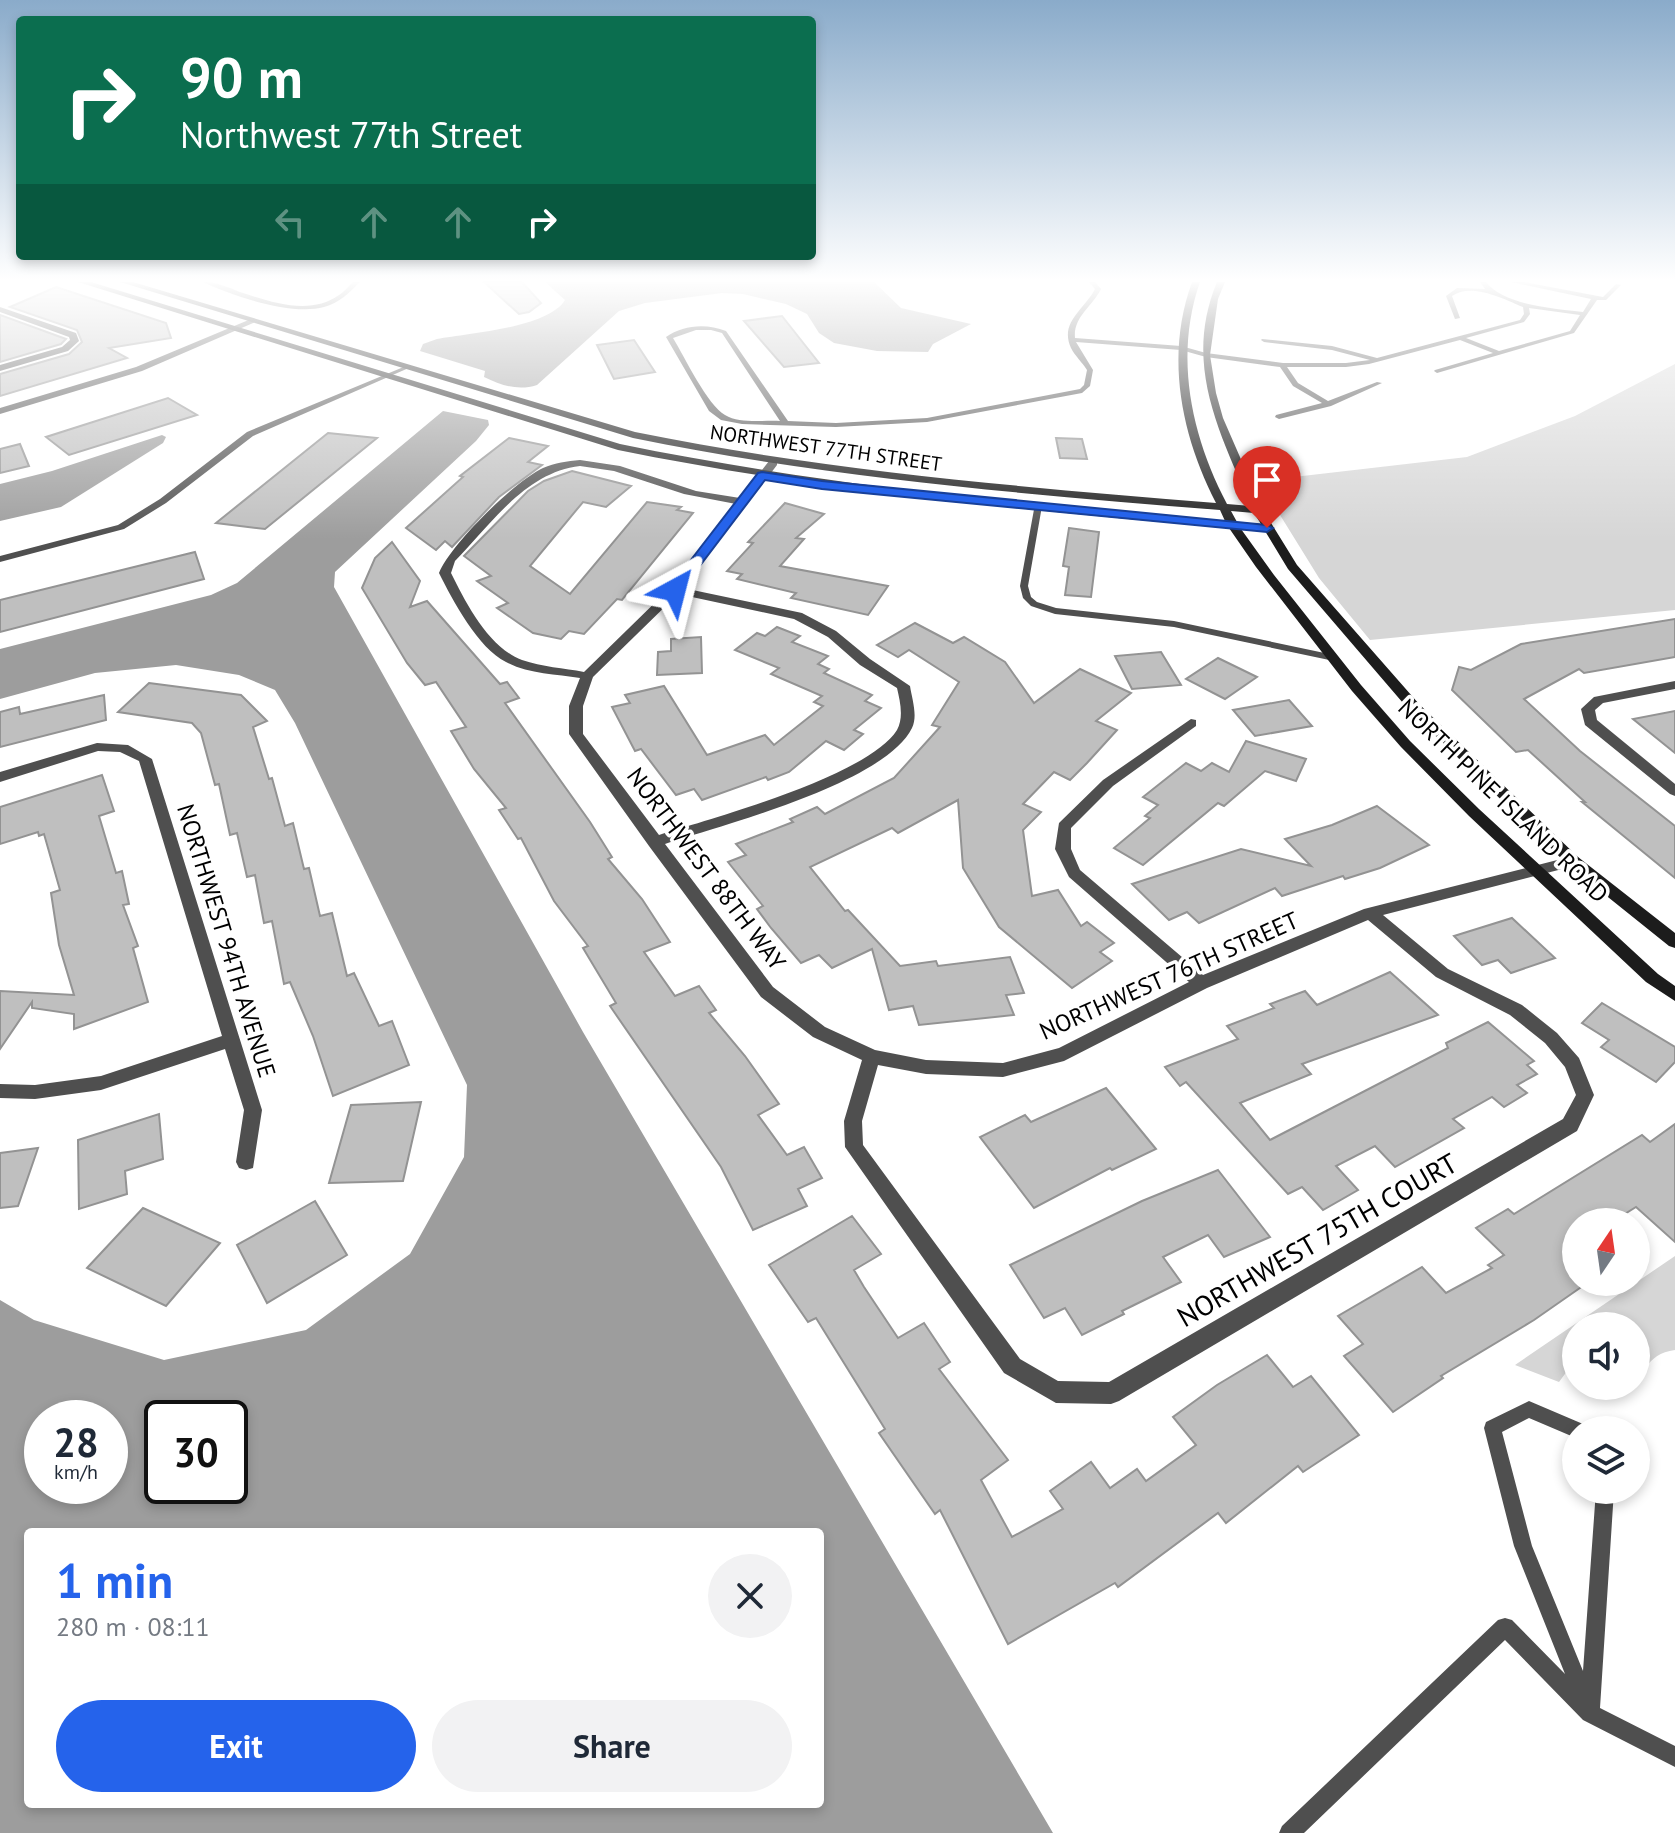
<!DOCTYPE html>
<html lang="en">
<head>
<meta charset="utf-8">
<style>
  body { margin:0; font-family:"PT Sans",sans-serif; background:#f2f2f3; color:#1f2937; height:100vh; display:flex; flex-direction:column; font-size:30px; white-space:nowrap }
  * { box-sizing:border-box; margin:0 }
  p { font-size:26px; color:#747a83 }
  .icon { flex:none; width:44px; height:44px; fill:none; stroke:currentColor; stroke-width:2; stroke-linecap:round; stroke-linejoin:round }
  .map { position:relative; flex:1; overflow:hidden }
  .sheet { position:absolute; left:24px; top:1528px; width:800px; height:280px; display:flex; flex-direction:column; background:#fff; border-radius:8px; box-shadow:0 4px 12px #0003 }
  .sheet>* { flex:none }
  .hud { position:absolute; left:16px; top:16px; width:800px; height:244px; border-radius:8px; box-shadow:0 4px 12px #0003; background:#0b6e4f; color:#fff; overflow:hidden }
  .needle { width:52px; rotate:13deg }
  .tools { position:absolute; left:1562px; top:1208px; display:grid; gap:16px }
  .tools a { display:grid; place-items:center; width:88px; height:88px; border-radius:50%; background:#fff; box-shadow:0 4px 12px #0003; font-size:40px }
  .speed { position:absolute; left:24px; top:1400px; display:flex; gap:16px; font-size:40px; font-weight:700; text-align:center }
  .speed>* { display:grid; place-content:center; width:104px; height:104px; border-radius:50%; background:#fff; box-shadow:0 4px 12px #0003; line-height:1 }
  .speed small { font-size:20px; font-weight:400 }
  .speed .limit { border:4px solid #111; border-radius:12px; background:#fff; color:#111 }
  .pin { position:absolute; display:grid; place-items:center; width:68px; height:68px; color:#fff; margin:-82px -34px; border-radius:50% 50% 50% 0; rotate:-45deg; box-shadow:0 0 8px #0007 }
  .pin .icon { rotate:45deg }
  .me { position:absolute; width:88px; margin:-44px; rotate:38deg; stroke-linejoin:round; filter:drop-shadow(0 0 6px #0008) }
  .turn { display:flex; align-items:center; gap:28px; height:168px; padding:0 32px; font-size:36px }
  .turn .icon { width:104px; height:104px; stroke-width:2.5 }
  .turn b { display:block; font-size:56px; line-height:68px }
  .lanes { display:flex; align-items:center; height:76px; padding:0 32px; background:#0003; justify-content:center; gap:40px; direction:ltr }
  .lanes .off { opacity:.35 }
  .round { display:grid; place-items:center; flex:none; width:84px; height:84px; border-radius:42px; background:#f2f2f3 }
  .headline { display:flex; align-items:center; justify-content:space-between; height:136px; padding:0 32px }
  h1 { font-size:48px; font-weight:700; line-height:60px; color:#2563eb }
  .button { display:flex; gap:16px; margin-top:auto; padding:16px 32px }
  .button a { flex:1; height:92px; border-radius:48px; background:#2563eb; color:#fff; font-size:32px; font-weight:700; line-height:92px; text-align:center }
  .button a+a { background:#f2f2f3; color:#1f2937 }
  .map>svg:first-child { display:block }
  .green { fill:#d6d6d6 }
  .water { fill:#9d9d9d; fill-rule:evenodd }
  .building { fill:#bfbfbf; stroke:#939393; stroke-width:2 }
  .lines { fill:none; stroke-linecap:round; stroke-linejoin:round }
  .lane { fill:#4f4f4f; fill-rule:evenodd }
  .street { fill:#4f4f4f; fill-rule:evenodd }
  .secondary { fill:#1c1c1c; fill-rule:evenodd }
  .route { fill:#2563eb; stroke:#184099; stroke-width:2 }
  .labels { text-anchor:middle; stroke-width:7; stroke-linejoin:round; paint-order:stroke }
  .far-street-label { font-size:20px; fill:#000; stroke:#fff }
  .street-label { font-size:24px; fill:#000; stroke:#fff }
  .near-street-label { font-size:28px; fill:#000; stroke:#fff }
</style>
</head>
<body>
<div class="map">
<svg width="1675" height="1833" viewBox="0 0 1675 1833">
  <rect width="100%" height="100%" fill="#fff"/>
  <!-- green -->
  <g class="green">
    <polygon points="1675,364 1675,610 1370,640 1319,578 1259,481 1467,457 1575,416"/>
    <path d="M 1675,1256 L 1675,1350 C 1660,1352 1652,1358 1644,1370 L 1636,1370 L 1636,1326 L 1576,1326 L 1576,1364 L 1573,1363 L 1559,1382 L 1515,1365 Z"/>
  </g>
  <!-- water -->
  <g class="water">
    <path d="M 545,282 L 874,282 L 901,308 L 971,324 L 933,344 L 928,352 L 877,351 L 834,343 L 819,333 L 807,314 L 786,304 L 743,294 L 722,293 L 645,303 L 619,311 L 537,385 C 519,391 502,386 484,377 L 485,371 L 420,351 L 423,344 L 437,339 C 469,333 548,328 565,300 Z"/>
    <path d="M 443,411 L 488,420 L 489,425 L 476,441 L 335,572 L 334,587 L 583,1032 L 1053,1833 L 0,1833 L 0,1300 L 34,1320 L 164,1360 L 306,1330 L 410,1254 L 464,1157 L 467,1085 L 295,723 L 275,690 L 239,675 L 176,665 L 95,673 L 0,699 L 0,649 L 211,595 L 237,583 ZM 42,1418 L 110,1418 L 110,1486 L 42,1486 ZM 162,1418 L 230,1418 L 230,1486 L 162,1486 ZM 28,1532 L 820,1532 L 820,1804 L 28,1804 Z"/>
    <polygon points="162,435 166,437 163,443 61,507 0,521 0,484 52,471"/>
  </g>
  <!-- building -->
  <g class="building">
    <polygon points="484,282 522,282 541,303 529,312 519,314"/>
    <polygon points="56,287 166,323 171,338 109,348 127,358 0,396 0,374 69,354 82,342 77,330 10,307"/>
    <polygon points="0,315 66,339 61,344 0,362"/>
    <polygon points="782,316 819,363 784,367 744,321"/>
    <polygon points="634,340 655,372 614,379 597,345"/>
    <polygon points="168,398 197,415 69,455 46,437"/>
    <polygon points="328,433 377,438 265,529 216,523"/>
    <polygon points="509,438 548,446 528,462 542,465 499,497 452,547 445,541 436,550 406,528 463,477 460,476"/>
    <polygon points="1056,438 1082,439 1087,459 1060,458"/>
    <polygon points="20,444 29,466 0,473 0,449"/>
    <polygon points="572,471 631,486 606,507 583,502 530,566 570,594 647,502 681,507 677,510 693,513 622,600 617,599 584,634 569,631 561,639 533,633 497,608 508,603 477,581 491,576 464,556 528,491 544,481"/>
    <polygon points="785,503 824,514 796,538 804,539 780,566 888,586 868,615 791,598 796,593 737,579 742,574 727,571 753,543 748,542"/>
    <polygon points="1069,528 1099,532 1091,597 1065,595 1069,567 1063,566"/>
    <polygon points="392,542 420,581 410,607 427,601 500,684 507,682 519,698 505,703 590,822 612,857 608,859 642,899 670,942 644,952 675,996 699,986 716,1010 709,1013 745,1056 779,1104 758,1115 787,1155 804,1147 822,1178 798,1189 807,1206 753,1230 721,1167 610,1006 616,1003 583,948 588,946 554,901 521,838 518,839 499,810 506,808 474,769 451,731 466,727 436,682 425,685 407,663 362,588 375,558"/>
    <polygon points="195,552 204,579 0,632 0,600"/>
    <polygon points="1675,619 1675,657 1584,673 1579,669 1524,699 1580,751 1675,826 1675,878 1582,802 1585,802 1528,750 1516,752 1452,690 1459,667 1471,670 1521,644"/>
    <polygon points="915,623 953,643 964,637 1005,662 1034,703 1080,669 1131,693 1096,721 1117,730 1087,763 1070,780 1054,772 1023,804 1041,812 1023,830 1032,896 1058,890 1081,926 1087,922 1114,943 1100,952 1112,961 1072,988 999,927 963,868 958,800 898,833 892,828 810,867 845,911 848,910 900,966 936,961 938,966 1010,957 1024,993 1006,995 1014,1015 919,1025 913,1006 889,1010 872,949 832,968 819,955 801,963 771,928 757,909 763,906 728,862 746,855 736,844 793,822 790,819 817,807 825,814 894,778 940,727 932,725 959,682 909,650 898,657 877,645"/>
    <polygon points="777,627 800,636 792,642 828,656 818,664 829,669 824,673 872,695 865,701 881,708 854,730 863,734 844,750 826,741 789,772 768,780 766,777 702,800 694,789 676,795 641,749 635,751 612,707 630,703 625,695 664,686 707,755 765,735 774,745 823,706 814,702 822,696 771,674 779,668 735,650 757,633 765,636"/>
    <polygon points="701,637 702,673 657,675 658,652 671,651 671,639"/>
    <polygon points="1161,652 1181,685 1132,689 1115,656"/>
    <polygon points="1218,658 1257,677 1225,699 1186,679"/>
    <polygon points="149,683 241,695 267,721 253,727 269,779 272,778 285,826 293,823 304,869 309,868 320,916 332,913 347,976 354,973 379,1026 392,1021 409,1065 333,1096 313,1036 290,982 284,984 272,921 264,923 255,875 247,877 237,833 230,835 219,784 215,785 201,733 192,723 118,712"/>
    <polygon points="104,695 106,720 0,747 0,712 19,707 20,714"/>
    <polygon points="1289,700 1312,726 1255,736 1233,710"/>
    <polygon points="1675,711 1675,753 1633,719"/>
    <polygon points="1246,741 1306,759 1296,781 1265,771 1224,806 1218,803 1143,865 1114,848 1150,818 1145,816 1158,805 1143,797 1186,763 1201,771 1212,763 1229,772"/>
    <polygon points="102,775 114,811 99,816 116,873 122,871 129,904 123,905 138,946 133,948 148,1002 74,1029 74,1014 32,1008 32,1002 0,1049 0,991 74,995 59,945 51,893 60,890 44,834 39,836 38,832 0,844 0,807"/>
    <polygon points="1377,806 1429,845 1380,868 1345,879 1343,876 1282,896 1275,888 1199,923 1187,912 1169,920 1132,884 1241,849 1311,866 1285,839 1332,825"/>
    <polygon points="1512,918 1555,958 1511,973 1498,960 1482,965 1454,936"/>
    <polygon points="1390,972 1438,1015 1302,1064 1311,1074 1240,1103 1270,1140 1448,1048 1446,1043 1488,1022 1534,1061 1527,1065 1537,1074 1517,1085 1527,1093 1504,1107 1492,1097 1453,1119 1464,1128 1395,1167 1375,1146 1336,1166 1358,1190 1323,1210 1302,1187 1288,1194 1186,1082 1180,1086 1165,1067 1238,1039 1227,1026 1274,1008 1270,1004 1305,991 1317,1005"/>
    <polygon points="1602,1003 1675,1047 1675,1062 1656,1082 1601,1047 1609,1040 1582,1023"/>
    <polygon points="1106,1088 1156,1149 1112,1170 1110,1168 1034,1208 980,1137 1025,1115 1031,1122"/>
    <polygon points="421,1102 403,1181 329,1183 351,1105"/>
    <polygon points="159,1114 163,1159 125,1171 127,1194 79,1209 78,1140"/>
    <polygon points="1675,1124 1675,1242 1636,1207 1612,1222 1576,1222 1576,1282 1587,1283 1534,1320 1441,1376 1443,1378 1393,1412 1344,1356 1363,1344 1338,1316 1422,1267 1446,1293 1492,1268 1488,1265 1504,1255 1476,1228 1508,1209 1514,1214 1642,1135 1650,1142"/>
    <polygon points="38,1148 18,1206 0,1208 0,1153"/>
    <polygon points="1218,1170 1270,1237 1224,1257 1208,1235 1163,1257 1181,1282 1122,1311 1124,1314 1082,1335 1065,1308 1044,1318 1010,1265 1142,1201"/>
    <polygon points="315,1201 347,1255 267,1303 237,1245"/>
    <polygon points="143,1208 220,1243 166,1306 87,1268"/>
    <polygon points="852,1216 881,1254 854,1270 864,1287 898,1338 924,1323 950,1362 939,1369 1008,1460 981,1480 1012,1537 1063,1509 1050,1491 1091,1462 1110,1488 1137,1469 1146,1481 1196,1445 1173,1417 1217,1385 1267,1355 1293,1387 1311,1376 1359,1435 1303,1472 1298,1466 1226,1523 1218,1513 1118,1587 1115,1583 1008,1644 940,1510 935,1514 879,1433 885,1429 816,1318 808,1322 769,1265"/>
  </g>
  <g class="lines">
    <!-- lane -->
    <g class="lane">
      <path d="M 203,282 C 216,282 228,287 240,292 C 271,302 310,316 339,295 C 344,292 349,286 353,282 L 360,282 C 349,293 339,303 324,307 C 291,316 233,296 203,282 Z"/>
      <path d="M 1089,282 L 1095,282 L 1101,289 C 1092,307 1073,317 1075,338 L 1181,346 L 1206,353 L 1283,363 L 1346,363 L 1370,360 L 1332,350 L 1264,342 L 1261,340 L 1262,339 L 1332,346 L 1377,358 L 1520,320 L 1524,314 L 1523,307 C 1504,299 1471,282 1452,296 L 1460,318 L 1455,319 L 1446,296 L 1457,288 L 1485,289 L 1480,282 L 1486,282 C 1505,306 1554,308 1583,312 L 1591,299 L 1511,282 L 1524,282 L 1603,297 L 1616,284 L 1621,285 L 1606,300 L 1597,300 L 1574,333 L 1437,373 L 1434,371 L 1435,370 L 1493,353 L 1460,340 L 1369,364 L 1346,367 L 1287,367 L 1298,383 L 1328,401 L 1377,382 L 1382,383 L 1331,406 L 1279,419 L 1275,417 L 1276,415 L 1322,403 L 1293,386 L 1280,367 L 1206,357 L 1181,350 L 1076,342 L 1093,370 L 1090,386 L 1082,393 L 927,422 L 836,427 L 742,424 L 721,420 L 709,411 L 666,337 C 683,325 706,323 726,331 L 788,421 L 836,423 L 927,418 L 1080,389 L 1084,385 L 1087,370 C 1082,362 1075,356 1071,348 C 1059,322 1085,309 1095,289 ZM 1529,308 L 1580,315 L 1570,331 L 1499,351 L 1466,338 L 1524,322 L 1530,314 ZM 696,330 L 711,330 L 722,333 L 780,421 C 763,420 740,424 725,415 C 708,406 684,356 673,338 Z"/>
      <polygon points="406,366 411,367 253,436 166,503 124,529 0,562 0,556 118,525 160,499 247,432"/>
      <polygon points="1035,504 1042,506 1028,586 1031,597 1037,602 1056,608 1174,621 1334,655 1339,658 1334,661 1174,627 1055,614 1031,606 1023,598 1020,586"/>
      <polygon points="1529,1401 1583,1424 1585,1430 1576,1430 1576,1438 1529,1418 1502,1432 1532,1546 1583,1671 1596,1490 1614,1490 1600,1708 1675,1746 1675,1767 1583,1720 1505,1640 1304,1833 1279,1833 1282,1826 1498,1620 1505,1618 1512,1620 1565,1674 1514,1546 1484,1428 1486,1422"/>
    </g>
    <!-- street -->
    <g class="street">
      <polygon points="0,307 76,333 79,341 68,351 0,371 0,365 62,347 70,340 69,337 0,312"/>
      <polygon points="251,319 258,321 142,371 0,414 0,408 136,367"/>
      <path d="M 580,460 L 620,466 L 696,491 L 740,498 L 769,461 L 777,461 L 777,465 L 683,588 L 802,613 L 836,631 L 870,659 L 910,686 C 912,699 918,716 912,728 C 885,783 723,825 665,844 L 773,987 L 825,1027 L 875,1050 L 926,1060 L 1003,1063 L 1059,1048 L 1189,982 L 1069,877 L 1055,849 L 1059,823 L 1103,780 L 1191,719 L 1196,720 L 1196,726 L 1113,786 L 1071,828 L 1071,849 L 1080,870 L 1203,975 L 1364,909 L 1573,856 L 1578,857 L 1581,861 L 1578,865 L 1383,915 L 1448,969 L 1522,1005 L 1557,1033 L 1579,1058 L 1594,1095 L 1577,1131 L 1119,1401 L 1111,1404 L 1056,1403 L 1004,1373 L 845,1147 L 844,1121 L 862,1060 L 813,1037 L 761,997 L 649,846 L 569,734 L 569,706 L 580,678 C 556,674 528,674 506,662 C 478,648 453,601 439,573 C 450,545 515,481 543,468 C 555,463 567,461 580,460 ZM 580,466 L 614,471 L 684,494 L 736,504 L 671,587 L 584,672 C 564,668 542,667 522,660 C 488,647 466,603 451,573 L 455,561 C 491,524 526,472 580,466 ZM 678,594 L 794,619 L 828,637 L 860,665 L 897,688 C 900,701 904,717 897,730 C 868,776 713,818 659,835 L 583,734 L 583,706 L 593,677 ZM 1368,920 L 1436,977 L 1510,1015 L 1545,1043 L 1565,1067 L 1576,1095 L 1563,1119 L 1109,1382 L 1058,1381 L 1020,1359 L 863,1145 L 862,1121 L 878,1065 L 926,1074 L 1003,1077 L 1064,1061 L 1207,988 Z"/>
      <polygon points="1675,681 1675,689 1603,703 1595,710 1597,720 1675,784 1675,796 1670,794 1585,725 1581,709 1594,697"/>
      <polygon points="97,743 128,745 152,759 262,1110 253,1168 246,1170 239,1168 236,1162 244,1110 225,1049 101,1090 35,1099 0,1098 0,1084 35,1085 101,1076 222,1036 139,761 120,752 98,751 0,782 0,772"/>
    </g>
    <!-- secondary -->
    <path class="secondary" d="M 78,282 L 91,282 L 620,444 C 820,485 1022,504 1225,521 L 1220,510 C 1023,494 827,478 633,438 L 120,282 L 133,282 L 635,432 C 827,471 1021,487 1216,503 C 1181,435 1165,356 1192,282 L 1200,282 C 1174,356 1191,436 1227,504 L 1251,506 C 1219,431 1183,364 1217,282 L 1225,282 L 1218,299 L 1210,355 L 1216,393 L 1223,418 L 1263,510 L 1297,565 L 1419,704 L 1578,857 L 1675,933 L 1675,948 L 1669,946 L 1568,865 L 1409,710 L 1288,569 L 1265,531 L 1241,529 L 1274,575 L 1361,685 L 1410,741 L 1479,809 L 1658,974 L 1675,986 L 1675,1001 L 1646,982 L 1469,816 L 1401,747 L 1352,691 L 1256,567 L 1229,528 C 1024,510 820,491 618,450 ZM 1231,511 L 1254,513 L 1261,524 L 1237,522 Z"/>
  </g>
  <!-- sky -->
  <linearGradient id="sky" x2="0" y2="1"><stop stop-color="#8aabca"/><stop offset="0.52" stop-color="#fff"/><stop offset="1" stop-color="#fff" stop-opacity="0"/></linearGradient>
  <rect width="1675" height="539" fill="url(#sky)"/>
  <!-- route -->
  <polygon class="route" points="762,472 822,481 1267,525 1273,528 1267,532 822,489 765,480 680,592 670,592 670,587 758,473"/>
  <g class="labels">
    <!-- far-street labels -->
    <g class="far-street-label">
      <text transform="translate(826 448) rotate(8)" y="7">NORTHWEST 77TH STREET</text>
    </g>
    <!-- street labels -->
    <g class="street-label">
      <text transform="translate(1503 801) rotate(44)" y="8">NORTH PINE ISLAND ROAD</text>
      <text transform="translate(706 869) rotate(53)" y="8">NORTHWEST 88TH WAY</text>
      <text transform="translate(226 941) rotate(73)" y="8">NORTHWEST 94TH AVENUE</text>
      <text transform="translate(1169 976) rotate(-24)" y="8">NORTHWEST 76TH STREET</text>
    </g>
    <!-- near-street labels -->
    <g class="near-street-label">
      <text transform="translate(1317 1240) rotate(-30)" y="10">NORTHWEST 75TH COURT</text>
    </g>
  </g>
</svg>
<div class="tools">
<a><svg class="needle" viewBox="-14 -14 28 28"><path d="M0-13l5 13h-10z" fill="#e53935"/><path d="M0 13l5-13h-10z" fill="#747a83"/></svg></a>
<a><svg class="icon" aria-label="sound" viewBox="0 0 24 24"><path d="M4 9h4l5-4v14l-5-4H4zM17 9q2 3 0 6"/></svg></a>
<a><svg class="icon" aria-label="layers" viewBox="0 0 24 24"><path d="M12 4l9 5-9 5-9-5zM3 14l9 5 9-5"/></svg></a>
</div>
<div class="speed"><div>28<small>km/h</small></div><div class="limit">30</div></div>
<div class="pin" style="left:1267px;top:528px;background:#d93025"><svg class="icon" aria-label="arrive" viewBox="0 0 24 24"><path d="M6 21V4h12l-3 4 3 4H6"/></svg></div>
<svg class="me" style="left:675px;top:590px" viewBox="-20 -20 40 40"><path d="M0-17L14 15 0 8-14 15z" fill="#2563eb" stroke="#fff" stroke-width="4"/></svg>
<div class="hud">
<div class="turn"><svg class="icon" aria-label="right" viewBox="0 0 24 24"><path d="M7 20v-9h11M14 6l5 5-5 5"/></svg><div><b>90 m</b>Northwest 77th Street</div></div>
<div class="lanes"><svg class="icon off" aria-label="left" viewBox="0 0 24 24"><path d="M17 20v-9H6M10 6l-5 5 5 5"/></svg><svg class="icon off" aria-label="ahead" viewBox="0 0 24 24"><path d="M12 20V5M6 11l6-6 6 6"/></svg><svg class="icon off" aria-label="ahead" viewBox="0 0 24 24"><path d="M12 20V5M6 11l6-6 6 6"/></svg><svg class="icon" aria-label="right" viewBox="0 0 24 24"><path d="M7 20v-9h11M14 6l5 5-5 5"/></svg></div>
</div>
<section class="sheet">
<div class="headline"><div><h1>1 min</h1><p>280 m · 08:11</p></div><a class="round"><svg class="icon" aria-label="close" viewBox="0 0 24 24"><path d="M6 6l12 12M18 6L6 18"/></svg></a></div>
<div class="button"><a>Exit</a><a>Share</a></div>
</section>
</div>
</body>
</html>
